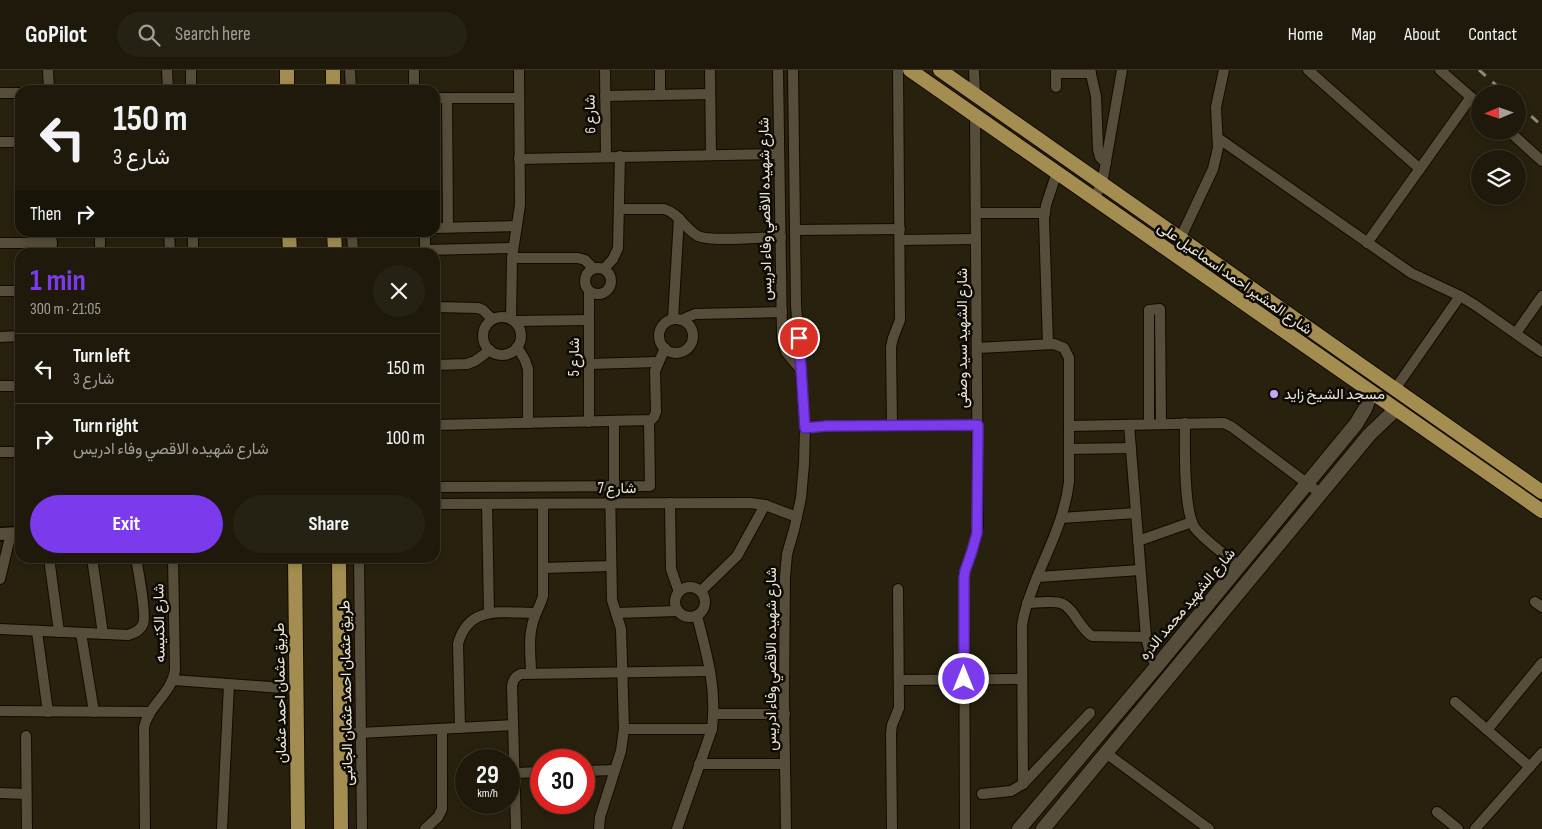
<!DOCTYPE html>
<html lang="en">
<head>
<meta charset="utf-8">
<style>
  body { margin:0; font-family:"Sofia Sans Condensed",Vazirmatn,sans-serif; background:#262213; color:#f1f3f6; height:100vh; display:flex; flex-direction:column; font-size:19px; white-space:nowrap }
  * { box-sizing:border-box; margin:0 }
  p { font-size:16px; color:#a1a09c }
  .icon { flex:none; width:28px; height:28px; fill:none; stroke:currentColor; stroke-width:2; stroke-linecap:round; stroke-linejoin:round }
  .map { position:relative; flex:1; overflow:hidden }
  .side { position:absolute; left:15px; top:178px; width:425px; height:315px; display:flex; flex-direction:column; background:#1e190a; border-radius:15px; box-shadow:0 2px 8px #0003,0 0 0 1px #3c382b }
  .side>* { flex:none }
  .hud { position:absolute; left:15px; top:15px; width:425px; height:152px; border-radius:15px; box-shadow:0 2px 8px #0003,0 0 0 1px #3c382b; background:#1e190a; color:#f1f3f6; overflow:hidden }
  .needle { width:32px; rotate:268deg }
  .fabs { position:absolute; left:1471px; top:15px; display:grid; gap:10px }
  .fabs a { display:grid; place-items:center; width:55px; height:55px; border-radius:50%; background:#1e190a; box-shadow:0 2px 8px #0003,0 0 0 1px #3c382b; font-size:25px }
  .speed { position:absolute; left:455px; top:679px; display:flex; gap:10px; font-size:25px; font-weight:700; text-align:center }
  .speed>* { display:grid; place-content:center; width:65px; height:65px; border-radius:50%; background:#1e190a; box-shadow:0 2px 8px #0003,0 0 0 1px #3c382b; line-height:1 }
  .speed small { font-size:12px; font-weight:400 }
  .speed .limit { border:8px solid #d22; background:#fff; color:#111 }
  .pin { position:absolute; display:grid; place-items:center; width:42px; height:42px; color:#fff; margin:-21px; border:2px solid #fff; border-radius:50%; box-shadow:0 1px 5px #0007 }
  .me { position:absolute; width:55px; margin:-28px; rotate:0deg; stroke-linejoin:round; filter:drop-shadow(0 0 4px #0008) }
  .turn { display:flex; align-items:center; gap:18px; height:105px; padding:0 15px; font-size:22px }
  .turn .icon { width:65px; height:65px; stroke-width:2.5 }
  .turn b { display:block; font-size:35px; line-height:42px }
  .then { display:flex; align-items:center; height:48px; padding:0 15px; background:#0003; gap:10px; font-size:19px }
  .round { display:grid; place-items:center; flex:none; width:52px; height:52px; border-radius:26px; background:#262213 }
  .headline { display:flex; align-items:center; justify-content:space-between; height:85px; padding:0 15px }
  h1 { font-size:30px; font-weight:700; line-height:38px; color:#7c3aed }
  .primary-button { display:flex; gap:10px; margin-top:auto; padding:10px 15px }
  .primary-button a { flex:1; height:58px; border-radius:30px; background:#7c3aed; color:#fff; font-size:20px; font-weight:700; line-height:58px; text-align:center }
  .primary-button a+a { background:#262213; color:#f1f3f6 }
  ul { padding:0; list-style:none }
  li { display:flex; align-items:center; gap:15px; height:70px; padding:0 15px; border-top:1px solid #3c382b }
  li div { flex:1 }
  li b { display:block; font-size:19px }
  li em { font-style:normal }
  header { display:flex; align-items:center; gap:30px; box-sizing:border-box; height:70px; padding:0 25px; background:#1e190a; border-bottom:1px solid #3c382b }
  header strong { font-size:24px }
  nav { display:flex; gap:28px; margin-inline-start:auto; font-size:18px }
  .search { width:350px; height:45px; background:#262213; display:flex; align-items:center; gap:12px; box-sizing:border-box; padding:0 18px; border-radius:28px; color:#a1a09c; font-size:19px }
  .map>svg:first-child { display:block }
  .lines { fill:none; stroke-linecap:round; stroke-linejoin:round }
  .minor-casing { stroke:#110a00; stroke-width:12 }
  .tertiary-casing { stroke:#110a00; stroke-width:15 }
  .secondary-casing { stroke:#110a00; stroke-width:16 }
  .primary-casing { stroke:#110a00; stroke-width:16 }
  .minor { stroke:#564e3a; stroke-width:10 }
  .tertiary { stroke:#564e3a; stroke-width:12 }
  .secondary { stroke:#564e3a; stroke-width:14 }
  .primary { stroke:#a38d50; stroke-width:14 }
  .rail { stroke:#8f897a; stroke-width:3; stroke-dasharray:9 9; stroke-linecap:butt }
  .route-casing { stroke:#51269a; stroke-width:12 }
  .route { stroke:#7c3aed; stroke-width:9 }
  .poi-dot { fill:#c3a7f2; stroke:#0e0b04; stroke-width:2 }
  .labels { text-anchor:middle; stroke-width:5; stroke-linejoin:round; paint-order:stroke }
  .street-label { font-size:15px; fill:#eae5d9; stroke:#0e0b04 }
  .poi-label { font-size:15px; fill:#eae5d9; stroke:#0e0b04; text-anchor:start }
</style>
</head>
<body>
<header>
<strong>GoPilot</strong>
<div class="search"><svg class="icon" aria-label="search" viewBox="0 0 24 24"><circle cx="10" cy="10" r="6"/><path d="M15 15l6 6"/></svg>Search here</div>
<nav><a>Home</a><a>Map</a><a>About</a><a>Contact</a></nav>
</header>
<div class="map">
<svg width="1542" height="759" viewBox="0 0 1542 759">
  <rect width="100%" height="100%" fill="#28210e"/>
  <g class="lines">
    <!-- minor casing -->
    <g class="minor-casing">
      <g id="minor">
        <polyline points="48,0 49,20"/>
        <polyline points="167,0 168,20"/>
        <polyline points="191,0 191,20"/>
        <polyline points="350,0 351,20"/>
        <polyline points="605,0 606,87"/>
        <polyline points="660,0 660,25"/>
        <polyline points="710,0 711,85"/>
        <polyline points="778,0 782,267 786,282 801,300"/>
        <polyline points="974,0 975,24"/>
        <polyline points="1056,0 1056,17"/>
        <polyline points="1090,0 1096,26 1098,79 1100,87 1106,93"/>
        <polyline points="1308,0 1420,99"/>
        <polyline points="1440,0 1480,35"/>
        <polyline points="1056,3 1091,3"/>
        <polyline points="414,20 414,0"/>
        <polyline points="0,23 20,23"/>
        <polyline points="605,26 710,24"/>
        <polyline points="435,28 519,28"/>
        <polyline points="447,28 448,157"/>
        <polyline points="1509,61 1542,91"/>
        <polyline points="1218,68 1411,203 1460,226 1475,235 1542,282"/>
        <polyline points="0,72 20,72"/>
        <polyline points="519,89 779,84"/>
        <polyline points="1094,128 1102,114 1122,0"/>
        <path d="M 619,139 L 664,139 C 679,143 685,159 698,166 C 710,172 764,167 781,167"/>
        <polyline points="976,143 1045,143"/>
        <polyline points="435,158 517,156"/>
        <polyline points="795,160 900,159"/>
        <polyline points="51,162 52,182"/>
        <polyline points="100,162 100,182"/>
        <polyline points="169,162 170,182"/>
        <polyline points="193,162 193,182"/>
        <polyline points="352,162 353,182"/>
        <polyline points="425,162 425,182"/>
        <polyline points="1180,169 1213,99 1218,78 1216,37 1224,0"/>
        <polyline points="900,170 976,169"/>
        <polyline points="0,173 52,173"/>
        <polyline points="1367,173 1471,27"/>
        <polyline points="425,180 513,178"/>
        <polyline points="512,188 578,188 585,190 593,198"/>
        <circle cx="598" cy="211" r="13"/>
        <polyline points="604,199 613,189 618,178 620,86"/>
        <polyline points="0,221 20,221"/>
        <polyline points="589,221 589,352"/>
        <polyline points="435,237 478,238 483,240 492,249"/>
        <circle cx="502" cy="266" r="19"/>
        <polyline points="511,249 512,188 520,135 519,0"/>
        <polyline points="673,249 679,148"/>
        <circle cx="676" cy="266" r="17"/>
        <polyline points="681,250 695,244 782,242"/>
        <polyline points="514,251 589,250"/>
        <polyline points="1516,263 1542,226"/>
        <polyline points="0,267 20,266"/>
        <polyline points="1048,274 1044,149 1046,135 1057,102"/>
        <polyline points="517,277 525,290 528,299 528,353"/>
        <path d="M 977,278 L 1054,274 L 1064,278 L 1069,288 L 1069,412 C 1065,446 1050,476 1037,507 C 1031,523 1024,538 1022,556 L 1023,714"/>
        <polyline points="589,294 657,292"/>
        <polyline points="435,295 467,294 475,291 490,280"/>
        <polyline points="0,316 20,316"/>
        <polyline points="1395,319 1460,226"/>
        <polyline points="614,352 614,416"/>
        <path d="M 1185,353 C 1185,376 1183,441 1195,458 C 1205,471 1227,486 1240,497"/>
        <polyline points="1149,354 1149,240 1160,239 1161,354"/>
        <polyline points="435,355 651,350 654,347 656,342 655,301 665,278"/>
        <polyline points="892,355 891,277 893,268 900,250 898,0"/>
        <polyline points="1129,355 1146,567 1151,587 1157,596"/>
        <polyline points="1069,356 1224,353 1232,357 1321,424"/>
        <polyline points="805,357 826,356 978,355"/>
        <polyline points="1069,379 1131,378"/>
        <polyline points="0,382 20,382"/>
        <polyline points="435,417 650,416 649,351"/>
        <polyline points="670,433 671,499 679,522"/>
        <polyline points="435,434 750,433 765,435 797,447"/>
        <polyline points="487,434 489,543"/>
        <polyline points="1061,448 1136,443"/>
        <polyline points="1138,471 1192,452"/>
        <polyline points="49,488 59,562"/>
        <polyline points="92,488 103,564"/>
        <polyline points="359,488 362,759"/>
        <polyline points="544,498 611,496"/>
        <polyline points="1038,507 1140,500"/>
        <polyline points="0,509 11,463"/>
        <circle cx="690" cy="532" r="15"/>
        <polyline points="701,521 737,486 765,435"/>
        <polyline points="1535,532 1542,537"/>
        <path d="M 1027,533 C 1036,533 1055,530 1063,534 C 1074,539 1080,559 1092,566 L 1146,567"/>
        <polyline points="616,543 678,541"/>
        <path d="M 0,559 L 128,565 C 134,563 140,561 143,554 C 147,545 138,500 136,488"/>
        <polyline points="37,562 48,642"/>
        <polyline points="81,563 94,642"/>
        <path d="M 531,603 C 531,588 528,571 532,556 C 534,545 540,537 543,526 L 543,434"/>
        <polyline points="173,610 297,619"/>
        <polyline points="899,610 1022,609"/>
        <polyline points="1455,632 1530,697"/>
        <polyline points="0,641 150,642"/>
        <polyline points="713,644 785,644"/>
        <path d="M 460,658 L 458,574 C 468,534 504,543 536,543"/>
        <polyline points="624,659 712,659"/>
        <polyline points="1487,660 1542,593"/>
        <polyline points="340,664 513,655"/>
        <polyline points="26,666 27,759"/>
        <polyline points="1106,683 1209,759"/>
        <polyline points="699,694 785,694"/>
        <polyline points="584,701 615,700"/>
        <polyline points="515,703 541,702"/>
        <polyline points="0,723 26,724"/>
        <polyline points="982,724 1011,721 1023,714 1090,643"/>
        <polyline points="1437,742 1458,759"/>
        <path d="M 145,759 L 144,657 C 149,635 172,623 175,600 L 173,488"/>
        <polyline points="222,759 229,614"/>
        <polyline points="425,759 438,747 442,739 442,659"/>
        <path d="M 516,759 L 512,616 C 513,610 515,606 521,604 L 710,601"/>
        <polyline points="599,759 600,747 621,681 624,659 621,559 612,530 610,416"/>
        <path d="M 677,759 L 712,659 C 717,618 707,585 697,546"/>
        <polyline points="786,759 784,626 785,507 787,484 794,460 801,428 804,394 805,357 796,235 793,0"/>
        <polyline points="892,759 891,663 892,655 899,638 898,519"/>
        <polyline points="965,759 964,508 965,501 975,472 978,454 975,45"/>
        <polyline points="1475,759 1542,683"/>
      </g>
    </g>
    <!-- tertiary casing -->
    <g class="tertiary-casing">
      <polyline id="tertiary" points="0,464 20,463"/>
    </g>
    <!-- secondary casing -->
    <g class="secondary-casing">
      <g id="secondary">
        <polyline points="1019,759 1157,596 1356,354 1365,339 1371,323"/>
        <polyline points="1043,759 1369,365 1395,340"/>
      </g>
    </g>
    <!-- primary casing -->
    <g class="primary-casing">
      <g id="primary">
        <polyline points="287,0 287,20"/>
        <polyline points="333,0 333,20"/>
        <polyline points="910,0 1542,441"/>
        <polyline points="940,0 1542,422"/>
        <polyline points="289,162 290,182"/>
        <polyline points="334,162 335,182"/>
        <polyline points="295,488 298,759"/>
        <polyline points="339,488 341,759"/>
      </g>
    </g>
    <!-- minor -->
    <use href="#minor" class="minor"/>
    <!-- tertiary -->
    <use href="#tertiary" class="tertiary"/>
    <!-- secondary -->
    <use href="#secondary" class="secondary"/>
    <!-- primary -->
    <use href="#primary" class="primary"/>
    <!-- rail -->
    <g class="rail">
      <polyline points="1479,0 1506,24"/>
      <polyline points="1518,34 1542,56"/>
    </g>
  </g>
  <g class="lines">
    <!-- route casing -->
    <g class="route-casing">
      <polyline id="route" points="799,268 805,358 826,356 978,355 977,463 972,481 965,501 964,508 964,609"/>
    </g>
    <!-- route -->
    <use href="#route" class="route"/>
  </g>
  <!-- markers -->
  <circle class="poi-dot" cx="1274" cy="324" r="5"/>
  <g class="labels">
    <!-- street labels -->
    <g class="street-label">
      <text transform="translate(590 44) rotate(-91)" y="5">شارع 6</text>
      <text transform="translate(765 139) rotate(-91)" y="5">شارع شهيده الاقصي وفاء ادريس</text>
      <text transform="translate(1235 208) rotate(35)" y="5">شارع المشير احمد اسماعيل على</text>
      <text transform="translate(962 268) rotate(-90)" y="5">شارع الشهيد سيد وصفى</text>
      <text transform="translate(574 287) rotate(-90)" y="5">شارع 5</text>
      <text x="617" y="423">شارع 7</text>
      <text transform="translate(1187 534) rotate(-50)" y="5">شارع الشهيد محمد الدره</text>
      <text transform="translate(159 553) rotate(-91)" y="5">شارع الكنيسه</text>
      <text transform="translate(771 589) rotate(-90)" y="5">شارع شهيده الاقصي وفاء ادريس</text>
      <text transform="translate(280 623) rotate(-91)" y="5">طريق عثمان احمد عثمان</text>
      <text transform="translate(346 623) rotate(-91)" y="5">طريق عثمان احمد عثمان الجانبى</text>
    </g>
    <!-- poi labels -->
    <g class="poi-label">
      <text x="1284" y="329">مسجد الشيخ زايد</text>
    </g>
  </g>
</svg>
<div class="fabs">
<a><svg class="needle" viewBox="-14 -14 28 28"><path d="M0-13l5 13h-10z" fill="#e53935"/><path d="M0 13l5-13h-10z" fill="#a1a09c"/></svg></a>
<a><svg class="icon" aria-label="layers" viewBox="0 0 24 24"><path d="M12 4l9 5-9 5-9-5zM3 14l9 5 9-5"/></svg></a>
</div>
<div class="speed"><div>29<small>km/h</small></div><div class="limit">30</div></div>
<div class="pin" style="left:799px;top:268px;background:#d93025"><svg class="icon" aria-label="arrive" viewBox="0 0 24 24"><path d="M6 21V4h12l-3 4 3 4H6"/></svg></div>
<svg class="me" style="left:964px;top:609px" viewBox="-20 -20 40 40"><circle r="17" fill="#7c3aed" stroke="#fff" stroke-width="3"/><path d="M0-11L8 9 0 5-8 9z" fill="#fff"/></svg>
<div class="hud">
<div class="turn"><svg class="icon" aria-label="left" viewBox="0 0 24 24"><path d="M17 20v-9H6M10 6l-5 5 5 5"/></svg><div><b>150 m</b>شارع 3</div></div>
<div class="then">Then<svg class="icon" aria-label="right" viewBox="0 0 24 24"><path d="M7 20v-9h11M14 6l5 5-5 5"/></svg></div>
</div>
<section class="side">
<div class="headline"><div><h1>1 min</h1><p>300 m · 21:05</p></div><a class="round"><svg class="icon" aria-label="close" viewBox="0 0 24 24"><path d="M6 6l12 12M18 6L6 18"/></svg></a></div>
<ul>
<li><svg class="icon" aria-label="left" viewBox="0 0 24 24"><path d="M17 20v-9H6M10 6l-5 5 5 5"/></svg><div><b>Turn left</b><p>شارع 3</p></div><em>150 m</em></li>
<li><svg class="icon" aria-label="right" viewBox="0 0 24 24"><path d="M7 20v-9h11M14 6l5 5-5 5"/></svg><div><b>Turn right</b><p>شارع شهيده الاقصي وفاء ادريس</p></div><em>100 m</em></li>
</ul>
<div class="primary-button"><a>Exit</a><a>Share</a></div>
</section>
</div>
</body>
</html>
